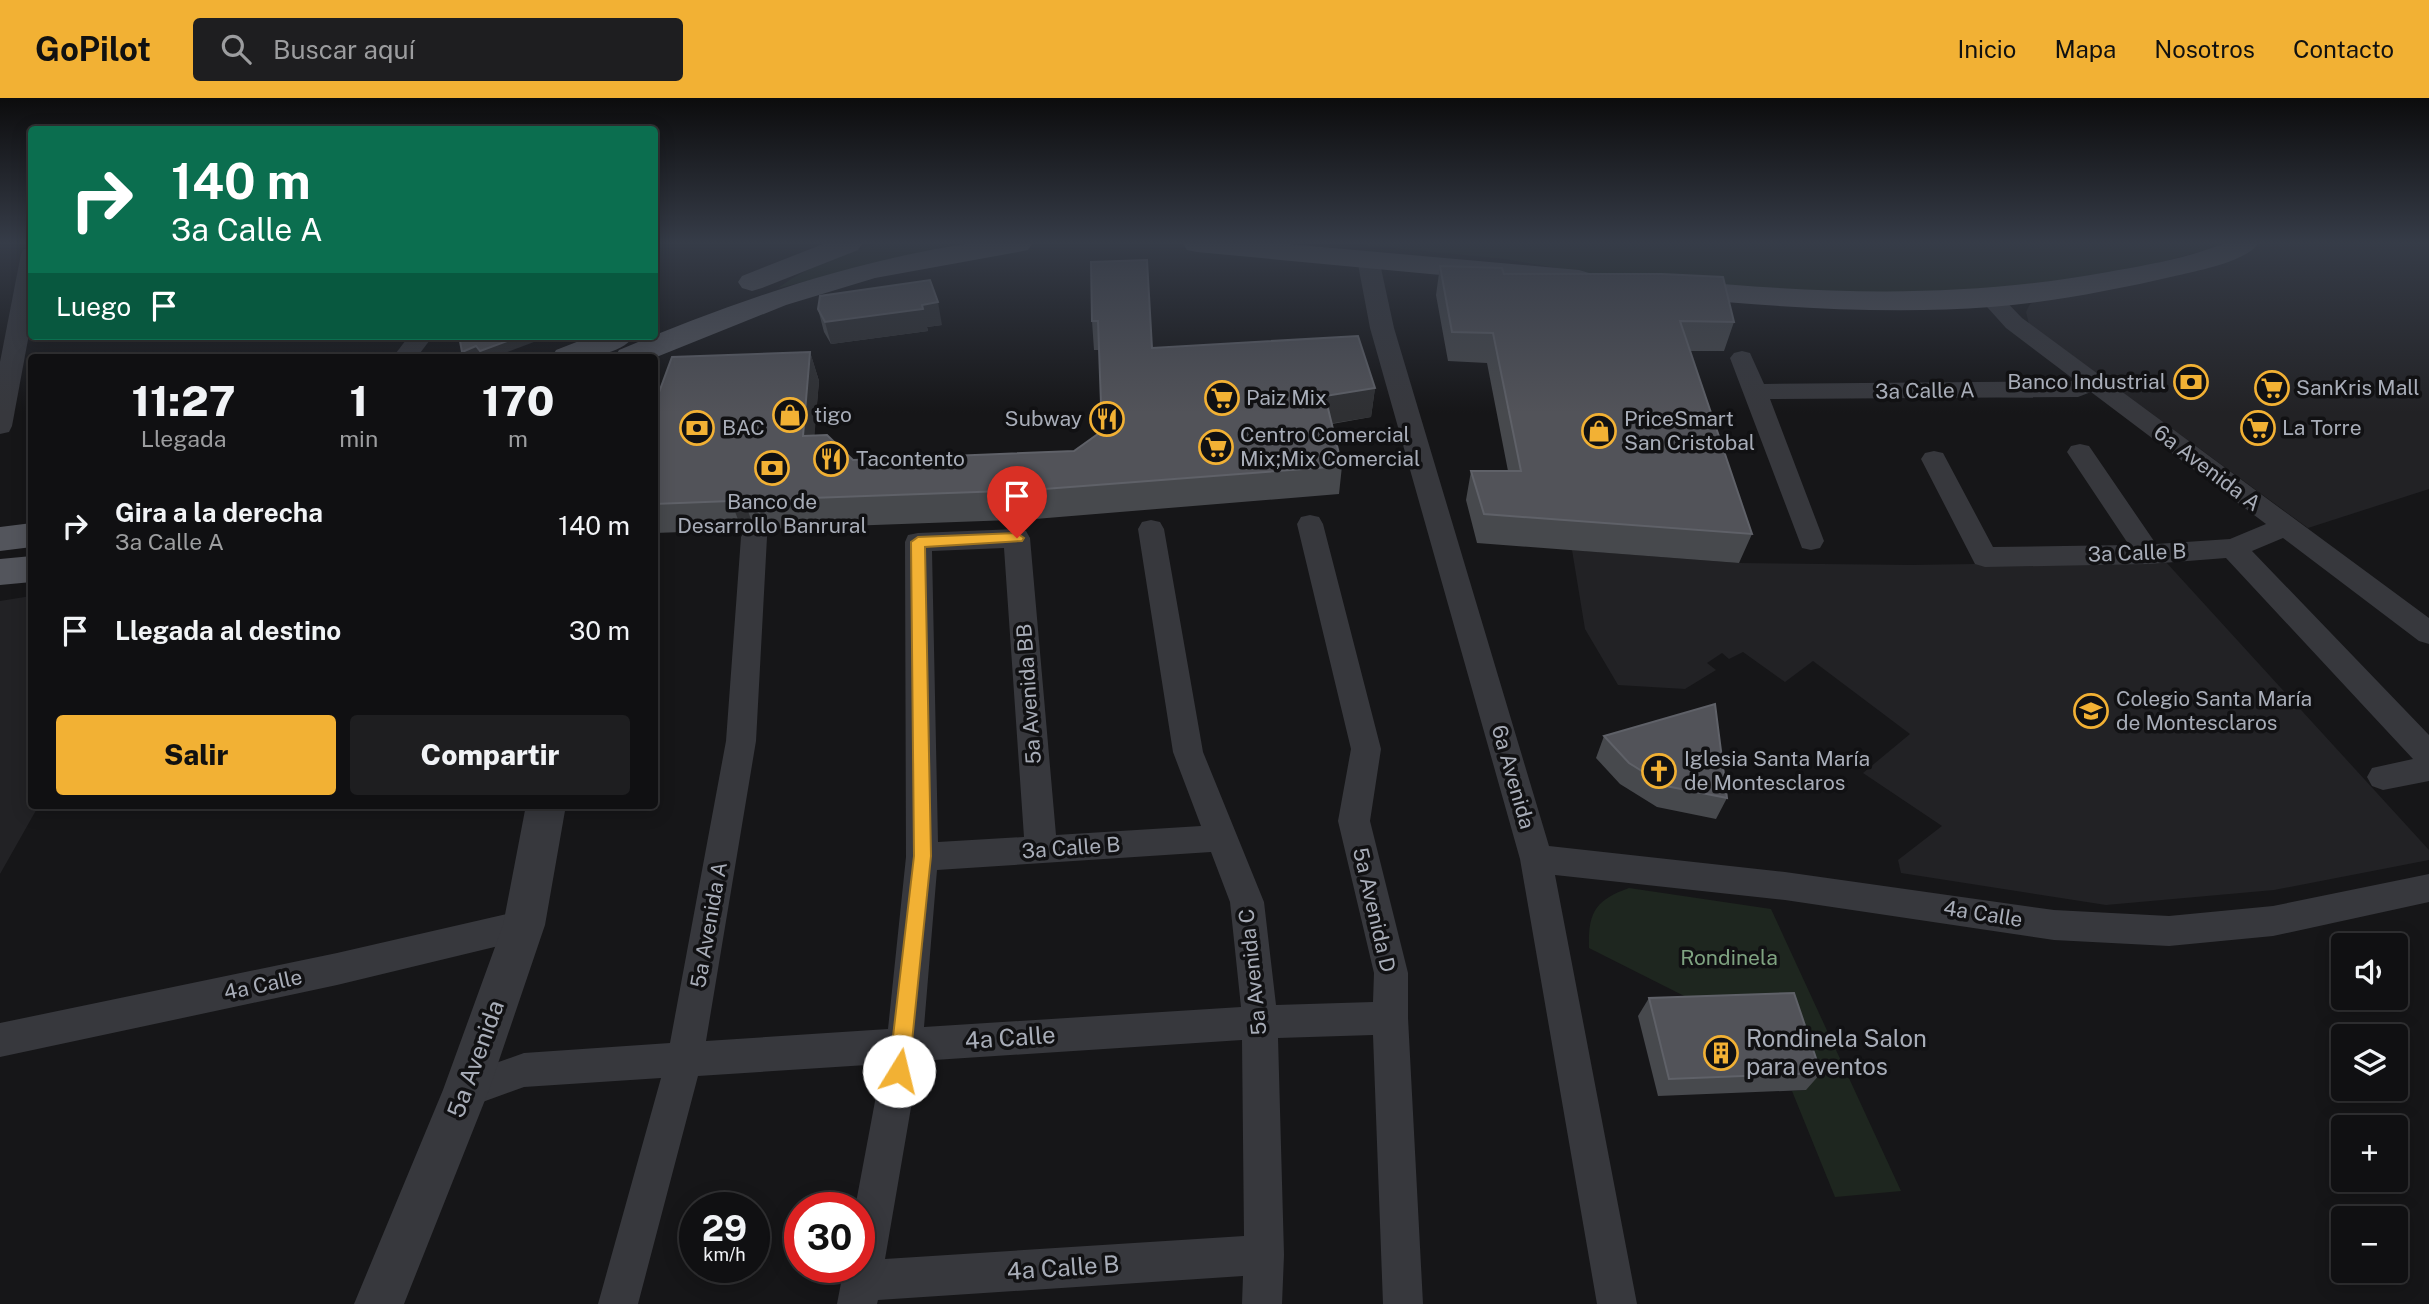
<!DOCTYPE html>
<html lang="es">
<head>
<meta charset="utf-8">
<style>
  body { margin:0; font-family:"Public Sans",sans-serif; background:#1e1e20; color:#f1f3f6; height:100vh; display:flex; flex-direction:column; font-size:26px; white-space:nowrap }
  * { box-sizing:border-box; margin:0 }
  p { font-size:23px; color:#9c9d9f }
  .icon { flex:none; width:38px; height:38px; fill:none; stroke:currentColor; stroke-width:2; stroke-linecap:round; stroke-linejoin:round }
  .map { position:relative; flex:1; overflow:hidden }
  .sheet { position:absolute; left:28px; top:256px; width:630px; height:455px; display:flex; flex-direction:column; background:#101012; border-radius:7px; box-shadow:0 4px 18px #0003,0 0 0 2px #303032 }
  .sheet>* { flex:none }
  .top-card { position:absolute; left:28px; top:28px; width:630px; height:214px; border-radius:7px; box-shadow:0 4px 18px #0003,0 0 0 2px #303032; background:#0b6e4f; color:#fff; overflow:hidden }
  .tools { position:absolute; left:2331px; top:835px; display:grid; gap:14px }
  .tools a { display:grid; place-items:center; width:77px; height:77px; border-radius:7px; background:#101012; box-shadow:0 4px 18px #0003,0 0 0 2px #303032; font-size:35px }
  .speed { position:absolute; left:679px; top:1094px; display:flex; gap:14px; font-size:35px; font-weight:700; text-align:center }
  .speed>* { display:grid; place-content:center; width:91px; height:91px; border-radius:50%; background:#101012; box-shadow:0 4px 18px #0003,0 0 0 2px #303032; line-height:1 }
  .speed small { font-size:18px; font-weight:400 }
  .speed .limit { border:10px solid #d22; background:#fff; color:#111 }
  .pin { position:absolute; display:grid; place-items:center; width:60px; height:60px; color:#fff; margin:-72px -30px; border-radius:50% 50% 50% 0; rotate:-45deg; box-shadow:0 0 7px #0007 }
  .pin .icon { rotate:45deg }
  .me { position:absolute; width:77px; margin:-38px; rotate:9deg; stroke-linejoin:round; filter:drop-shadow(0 0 5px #0008) }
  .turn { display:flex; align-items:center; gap:24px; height:147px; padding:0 28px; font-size:32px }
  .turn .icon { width:91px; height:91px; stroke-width:2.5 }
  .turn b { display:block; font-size:49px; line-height:60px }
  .then { display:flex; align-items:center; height:66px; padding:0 28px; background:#0003; gap:14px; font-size:26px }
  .eta { display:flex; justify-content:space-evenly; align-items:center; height:119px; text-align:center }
  .eta b { font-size:42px; font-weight:800; line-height:49px }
  .primary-button { display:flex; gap:14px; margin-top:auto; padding:14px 28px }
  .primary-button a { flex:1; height:80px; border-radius:7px; background:#f2b134; color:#111; font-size:28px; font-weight:800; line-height:80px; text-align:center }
  .primary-button a+a { background:#1e1e20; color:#f1f3f6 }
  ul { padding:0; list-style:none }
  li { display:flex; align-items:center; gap:21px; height:105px; padding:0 28px }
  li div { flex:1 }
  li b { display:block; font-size:26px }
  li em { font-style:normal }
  header { display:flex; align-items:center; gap:42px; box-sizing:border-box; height:98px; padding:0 35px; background:#f2b134; color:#111 }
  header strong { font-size:33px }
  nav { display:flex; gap:38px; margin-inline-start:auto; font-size:24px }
  .search { width:490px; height:63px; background:#1e1e20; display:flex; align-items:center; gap:18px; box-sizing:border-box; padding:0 24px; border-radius:7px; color:#9c9d9f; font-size:26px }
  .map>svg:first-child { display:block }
  .built { fill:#222225 }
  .green { fill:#1e261f }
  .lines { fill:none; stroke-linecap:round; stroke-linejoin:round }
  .minor { fill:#37383d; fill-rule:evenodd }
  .tertiary { fill:#37383d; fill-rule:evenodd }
  .primary { fill:#53555c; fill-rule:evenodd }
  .wall { fill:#47494d }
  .shaded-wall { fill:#2f3033 }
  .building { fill:#525359; stroke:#5f6168; stroke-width:2 }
  .route { fill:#f2b134; stroke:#9d7322; stroke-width:2 }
  .labels { text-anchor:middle; stroke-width:7; stroke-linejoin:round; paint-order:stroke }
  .poi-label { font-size:21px; fill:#a8adb8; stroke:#111113; text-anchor:start }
  .street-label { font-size:21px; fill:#a8adb8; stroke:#111113 }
  .park-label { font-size:21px; fill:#7fa381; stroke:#111113 }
  .near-street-label { font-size:24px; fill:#a8adb8; stroke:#111113 }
  .near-poi-label { font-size:24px; fill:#a8adb8; stroke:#111113; text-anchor:start }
</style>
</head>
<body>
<header>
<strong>GoPilot</strong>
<div class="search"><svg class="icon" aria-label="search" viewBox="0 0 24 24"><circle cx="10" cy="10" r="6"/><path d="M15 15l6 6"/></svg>Buscar aquí</div>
<nav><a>Inicio</a><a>Mapa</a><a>Nosotros</a><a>Contacto</a></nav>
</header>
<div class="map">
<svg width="2429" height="1206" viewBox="0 0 2429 1206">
  <rect width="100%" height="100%" fill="#161618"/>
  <!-- built -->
  <g class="built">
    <polygon points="2256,146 2429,146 2429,391 2308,430 2029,226 2026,214 2030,206 2040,201 2237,155"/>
    <polygon points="1572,452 1739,465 1912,467 2165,463 2429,752 2429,762 2274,792 2106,807 1901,775 1898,762 1942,728 1863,675 1910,636 1813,563 1785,584 1743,554 1729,561 1722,555 1707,565 1716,572 1685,591 1618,587 1585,531"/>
    <polygon points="31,498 32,707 39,707 0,776 0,503"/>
  </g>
  <!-- green -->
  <g class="green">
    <path d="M 876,146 L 985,146 L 932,154 L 778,190 C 808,168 841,157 876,146 Z"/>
    <polygon points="1353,146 2226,146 2144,169 1984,194 1857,198 1608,179 1505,161"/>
    <path d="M 1629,790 L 1771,811 L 1901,1093 L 1835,1099 L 1792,993 L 1806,992 L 1718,915 L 1589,850 C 1588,815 1595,802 1629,790 Z"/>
  </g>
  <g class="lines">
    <!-- minor -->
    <g class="minor">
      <polygon points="32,150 32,220 12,328 9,334 0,336 0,264 21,156 24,151"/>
      <polygon points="1368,154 1376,156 1379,161 1394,230 1549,748 1785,774 2054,812 2169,818 2273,808 2429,776 2429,804 2273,838 2169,848 2054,842 1785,802 1555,777 1637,1206 1597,1206 1520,761 1370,230 1357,161 1360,156"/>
      <polygon points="1990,193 1998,195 2022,220 2429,520 2429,546 2419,543 2283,440 2252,453 2429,637 2429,683 2383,692 2372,688 2367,679 2372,670 2413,661 2226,460 2149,466 1985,469 1975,466 1921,361 1925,355 1934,353 1943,355 1993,449 2129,447 2067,354 2071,348 2080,346 2089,348 2156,446 2230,441 2266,426 2091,294 2078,299 1770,301 1824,443 1820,450 1811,452 1802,450 1730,260 1734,255 1742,253 1750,255 1764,286 2076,283 2006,230 1979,200 1982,195"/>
      <polygon points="409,238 433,238 417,259 393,259"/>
      <path d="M 1310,417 L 1319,419 L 1323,426 L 1381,651 L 1370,723 L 1408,875 L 1408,920 L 1423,1206 L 1383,1206 L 1373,937 L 1278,940 L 1284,1157 L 1282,1206 L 1242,1206 L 1243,1178 L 878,1202 L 877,1206 L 837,1206 L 844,1169 L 859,1169 L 859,1110 L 855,1110 L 882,966 L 698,978 L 638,1206 L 598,1206 L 661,980 L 524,989 L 466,1010 L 453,1004 L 448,992 L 453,980 L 524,955 L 670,945 L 726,643 L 741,439 L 745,432 L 754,430 L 763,432 L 767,439 L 756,643 L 706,943 L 888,931 L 906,759 L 905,444 L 908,437 L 918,435 L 1017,431 L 1026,433 L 1030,440 L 1056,737 L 1201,728 L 1173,654 L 1138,431 L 1142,424 L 1151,422 L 1160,424 L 1164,431 L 1203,654 L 1264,804 L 1276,907 L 1373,904 L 1374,875 L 1338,723 L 1351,651 L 1297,426 L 1301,419 ZM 1004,450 L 1024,739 L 938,744 L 932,453 ZM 1211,754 L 1230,804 L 1241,909 L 924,929 L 937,772 ZM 1242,942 L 1244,1138 L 885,1161 L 919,963 Z"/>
      <polygon points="524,812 536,816 541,827 536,838 524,842 337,887 0,959 0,925 337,855"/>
    </g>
    <!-- tertiary -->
    <polygon class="tertiary" points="526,707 566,707 545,827 489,992 404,1206 354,1206 443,992 503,827"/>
    <!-- primary -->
    <g class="primary">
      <polygon points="823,146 862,146 858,152 762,190 752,193 742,190 738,184 742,178"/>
      <path d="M 965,146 L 1032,146 L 1028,152 L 1018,154 L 875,180 L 786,207 L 654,260 L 615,259 L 619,252 C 731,205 844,165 965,146 Z"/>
      <polygon points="1183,146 1288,146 1579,172 1589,175 1593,181 1589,187 1579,190 1197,154 1187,152"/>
      <path d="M 2222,146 L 2258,146 C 2245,164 2196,173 2175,178 C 2115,192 2052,204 1991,209 C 1887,217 1781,209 1677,200 L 1667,197 L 1663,191 L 1667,185 L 1677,182 C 1826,196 1960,201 2108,174 C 2146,167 2185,161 2222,146 Z"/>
      <path d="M 592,238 L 634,238 C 618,261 576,259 552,259 L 556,252 Z"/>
      <polygon points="32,425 32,449 0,453 0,429"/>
      <polygon points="32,458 32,484 0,487 0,461"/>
    </g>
  </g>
  <!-- wall -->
  <g class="wall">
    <polygon points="1091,164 1152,250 1375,290 1371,319 1332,326 1342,368 1339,396 1035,421 765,431 753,427 742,432 654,435 654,308 810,254 819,283 814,338 853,362 1074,353 1102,333 1099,252 1094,252 1092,223"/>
    <polygon points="1440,168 1504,176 1734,224 1724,253 1690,253 1752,436 1739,465 1477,445 1466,402 1471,373 1508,373 1487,265 1448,263 1436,197"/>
    <polygon points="818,211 942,227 927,229 928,233 831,246 824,234"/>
    <polygon points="1604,638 1727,700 1716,721 1657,709 1620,686 1596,660"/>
    <polygon points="1649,900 1821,975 1806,992 1658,998 1638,918"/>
  </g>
  <!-- shaded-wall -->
  <g class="shaded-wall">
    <polygon points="938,204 942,227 927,229 928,233 831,246 825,224"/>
    <polygon points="521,238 531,238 534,244 494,259 483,259 480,253"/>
    <polygon points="476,248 481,257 477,259 465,259 462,254"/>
    <polygon points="810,254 819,283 812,367 803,338"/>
    <polygon points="1375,290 1371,319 1322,327 1325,298"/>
    <polygon points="743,399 753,427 742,432 731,403"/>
  </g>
  <!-- building -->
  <g class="building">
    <polygon points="1147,162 1152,250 1358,238 1375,290 1325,298 1342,368 1031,392 755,402 743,399 731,403 654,406 654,308 672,259 810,254 803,338 827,337 853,362 1074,353 1102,333 1098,223 1092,223 1091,164"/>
    <polygon points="1440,168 1502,170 1504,176 1662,176 1723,179 1734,224 1680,223 1752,436 1484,416 1471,373 1521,373 1493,235 1452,234"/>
    <polygon points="930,182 938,204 922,207 923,211 825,224 818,211 820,198"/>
    <polygon points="459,238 521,238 480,253 476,248 462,254"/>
    <polygon points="1715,606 1727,700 1666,688 1629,665 1604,638"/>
    <polygon points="1794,895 1821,975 1669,981 1649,900"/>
  </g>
  <!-- sky -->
  <linearGradient id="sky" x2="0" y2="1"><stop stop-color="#0c0c0d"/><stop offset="0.46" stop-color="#363c48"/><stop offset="1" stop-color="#363c48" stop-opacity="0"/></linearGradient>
  <rect width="2429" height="315" fill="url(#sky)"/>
  <!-- route -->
  <polygon class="route" points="1017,435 1024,440 1022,443 925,449 931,758 909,973 906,980 899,983 892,980 889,973 914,758 911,444 918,439"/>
  <!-- icons -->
  <defs>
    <g id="bank-ring" transform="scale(1.75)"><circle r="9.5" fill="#111113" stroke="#f2b134" stroke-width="1.5"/><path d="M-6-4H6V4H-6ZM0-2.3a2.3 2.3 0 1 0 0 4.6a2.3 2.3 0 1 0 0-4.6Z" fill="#f2b134"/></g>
    <g id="supermarket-ring" transform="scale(1.75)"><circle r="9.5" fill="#111113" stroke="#f2b134" stroke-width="1.5"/><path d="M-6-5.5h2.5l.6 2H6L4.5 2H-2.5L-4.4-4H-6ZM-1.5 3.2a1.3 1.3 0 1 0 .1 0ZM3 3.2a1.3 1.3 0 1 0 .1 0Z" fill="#f2b134"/></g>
    <g id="shop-ring" transform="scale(1.75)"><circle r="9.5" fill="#111113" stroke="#f2b134" stroke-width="1.5"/><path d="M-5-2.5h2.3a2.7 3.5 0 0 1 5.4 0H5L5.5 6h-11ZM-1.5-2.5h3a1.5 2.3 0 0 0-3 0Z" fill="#f2b134"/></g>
    <g id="restaurant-ring" transform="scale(1.75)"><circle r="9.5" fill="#111113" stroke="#f2b134" stroke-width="1.5"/><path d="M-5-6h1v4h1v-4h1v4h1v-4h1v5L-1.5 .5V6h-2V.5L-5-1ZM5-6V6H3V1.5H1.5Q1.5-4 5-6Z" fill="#f2b134"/></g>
    <g id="school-ring" transform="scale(1.75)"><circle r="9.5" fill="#111113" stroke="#f2b134" stroke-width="1.5"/><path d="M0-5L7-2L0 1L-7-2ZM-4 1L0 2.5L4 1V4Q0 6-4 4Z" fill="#f2b134"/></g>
    <g id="church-ring" transform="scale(1.75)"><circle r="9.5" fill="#111113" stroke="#f2b134" stroke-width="1.5"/><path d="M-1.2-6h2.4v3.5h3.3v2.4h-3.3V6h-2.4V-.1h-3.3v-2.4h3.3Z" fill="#f2b134"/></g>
    <g id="building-ring" transform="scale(1.75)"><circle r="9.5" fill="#111113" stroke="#f2b134" stroke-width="1.5"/><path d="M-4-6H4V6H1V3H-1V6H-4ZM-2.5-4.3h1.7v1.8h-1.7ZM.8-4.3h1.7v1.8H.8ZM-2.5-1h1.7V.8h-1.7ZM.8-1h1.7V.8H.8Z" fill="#f2b134"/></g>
  </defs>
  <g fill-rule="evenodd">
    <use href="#bank-ring" x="2191" y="284"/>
    <use href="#supermarket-ring" x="2272" y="290"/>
    <use href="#supermarket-ring" x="1222" y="300"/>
    <use href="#shop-ring" x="790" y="317"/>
    <use href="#restaurant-ring" x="1107" y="321"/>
    <use href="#bank-ring" x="697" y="330"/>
    <use href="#supermarket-ring" x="2258" y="330"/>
    <use href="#shop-ring" x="1599" y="333"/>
    <use href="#supermarket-ring" x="1216" y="349"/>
    <use href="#restaurant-ring" x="831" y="361"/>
    <use href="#bank-ring" x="772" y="370"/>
    <use href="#school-ring" x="2091" y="613"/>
    <use href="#church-ring" x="1659" y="673"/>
    <use href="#building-ring" x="1721" y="955"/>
  </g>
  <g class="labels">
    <!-- poi labels -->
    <g class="poi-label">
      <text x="2166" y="291" text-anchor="end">Banco Industrial</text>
      <text x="2296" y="297">SanKris Mall</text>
      <text x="1246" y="307">Paiz Mix</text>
      <text x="814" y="324">tigo</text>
      <text x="1082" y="328" text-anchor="end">Subway</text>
      <text x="1624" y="328">PriceSmart<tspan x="1624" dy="24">San Cristobal</tspan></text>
      <text x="722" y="337">BAC</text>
      <text x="2282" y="337">La Torre</text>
      <text x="1240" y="344">Centro Comercial<tspan x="1240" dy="24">Mix;Mix Comercial</tspan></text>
      <text x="856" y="368">Tacontento</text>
      <text x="772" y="411" text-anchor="middle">Banco de<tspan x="772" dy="24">Desarrollo Banrural</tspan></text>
      <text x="2116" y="608">Colegio Santa María<tspan x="2116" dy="24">de Montesclaros</tspan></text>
      <text x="1684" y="668">Iglesia Santa María<tspan x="1684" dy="24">de Montesclaros</tspan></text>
    </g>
    <!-- street labels -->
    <g class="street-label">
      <text transform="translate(1925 293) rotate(-1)" y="7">3a Calle A</text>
      <text transform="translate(2207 370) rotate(37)" y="7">6a Avenida A</text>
      <text transform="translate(2137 455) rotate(-2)" y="7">3a Calle B</text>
      <text transform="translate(1029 596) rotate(-94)" y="7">5a Avenida BB</text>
      <text transform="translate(1513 679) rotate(74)" y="7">6a Avenida</text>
      <text transform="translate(1071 750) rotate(-4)" y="7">3a Calle B</text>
      <text transform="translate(1374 812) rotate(77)" y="7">5a Avenida D</text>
      <text transform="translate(1983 816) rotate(9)" y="7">4a Calle</text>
      <text transform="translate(709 827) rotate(-80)" y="7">5a Avenida A</text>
      <text transform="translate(1253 874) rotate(-96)" y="7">5a Avenida C</text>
      <text transform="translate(263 887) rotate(-12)" y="7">4a Calle</text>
    </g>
    <!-- park labels -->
    <g class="park-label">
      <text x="1729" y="867">Rondinela</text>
    </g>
    <!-- near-street labels -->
    <g class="near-street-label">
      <text transform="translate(1010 940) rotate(-4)" y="8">4a Calle</text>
      <text transform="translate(476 961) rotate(-70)" y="8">5a Avenida</text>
      <text transform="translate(1063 1170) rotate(-4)" y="8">4a Calle B</text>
    </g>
    <!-- near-poi labels -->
    <g class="near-poi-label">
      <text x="1746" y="949">Rondinela Salon<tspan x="1746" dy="28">para eventos</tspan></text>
    </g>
  </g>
</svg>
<div class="tools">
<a><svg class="icon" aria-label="sound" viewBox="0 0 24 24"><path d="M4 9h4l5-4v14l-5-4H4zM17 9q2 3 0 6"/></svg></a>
<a><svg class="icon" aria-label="layers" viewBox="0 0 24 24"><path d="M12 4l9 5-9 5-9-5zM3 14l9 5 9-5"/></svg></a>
<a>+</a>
<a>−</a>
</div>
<div class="speed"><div>29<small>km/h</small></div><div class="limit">30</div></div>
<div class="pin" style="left:1017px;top:440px;background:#d93025"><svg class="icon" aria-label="arrive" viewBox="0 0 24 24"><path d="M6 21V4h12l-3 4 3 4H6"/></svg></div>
<svg class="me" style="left:899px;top:973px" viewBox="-20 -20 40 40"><circle r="19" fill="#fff"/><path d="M0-13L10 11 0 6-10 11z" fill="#f2b134"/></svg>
<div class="top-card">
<div class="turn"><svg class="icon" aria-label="right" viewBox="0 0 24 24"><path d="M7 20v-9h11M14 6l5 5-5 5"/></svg><div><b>140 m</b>3a Calle A</div></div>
<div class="then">Luego<svg class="icon" aria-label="arrive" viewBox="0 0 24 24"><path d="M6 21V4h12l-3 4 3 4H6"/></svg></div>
</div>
<section class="sheet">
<div class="eta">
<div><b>11:27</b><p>Llegada</p></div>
<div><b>1</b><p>min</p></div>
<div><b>170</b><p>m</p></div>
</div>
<ul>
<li><svg class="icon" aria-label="right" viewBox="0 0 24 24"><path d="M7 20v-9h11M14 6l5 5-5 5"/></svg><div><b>Gira a la derecha</b><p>3a Calle A</p></div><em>140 m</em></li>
<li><svg class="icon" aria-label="arrive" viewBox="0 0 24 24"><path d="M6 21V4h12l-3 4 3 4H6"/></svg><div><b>Llegada al destino</b></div><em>30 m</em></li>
</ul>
<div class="primary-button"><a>Salir</a><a>Compartir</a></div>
</section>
</div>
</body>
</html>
